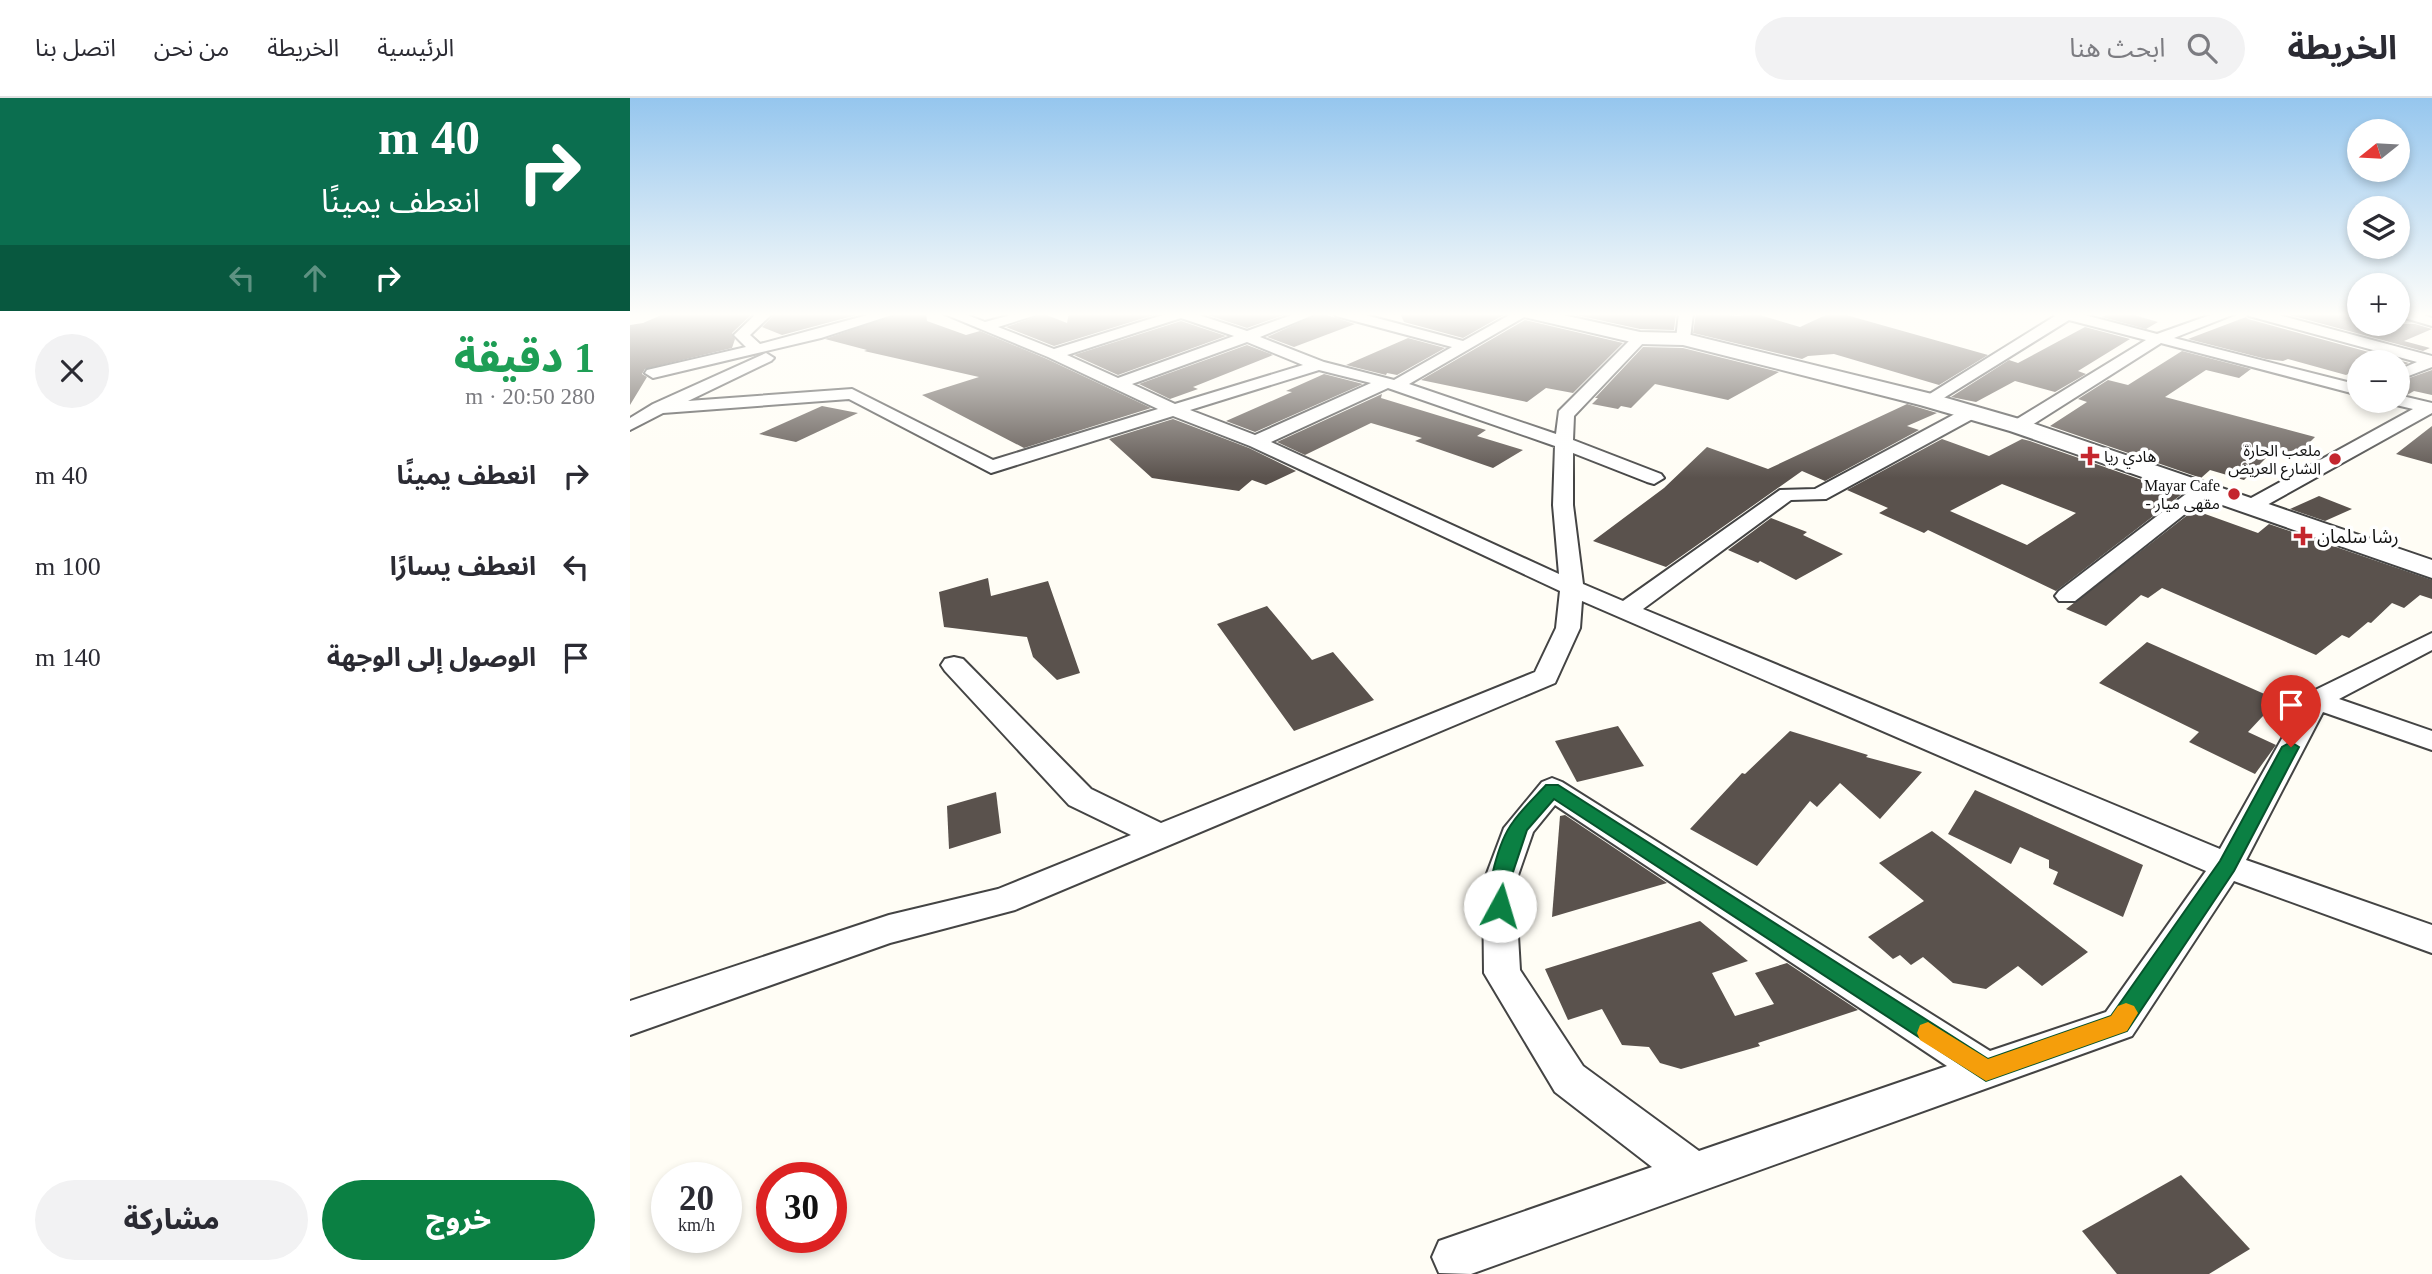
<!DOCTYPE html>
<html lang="ar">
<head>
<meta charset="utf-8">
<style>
  body { margin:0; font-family:"Times New Roman","Noto Sans Arabic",serif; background:#f2f2f3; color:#2b2b33; direction:rtl; height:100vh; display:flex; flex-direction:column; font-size:26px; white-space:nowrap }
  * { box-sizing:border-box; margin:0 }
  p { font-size:23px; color:#7c7c81 }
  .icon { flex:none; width:38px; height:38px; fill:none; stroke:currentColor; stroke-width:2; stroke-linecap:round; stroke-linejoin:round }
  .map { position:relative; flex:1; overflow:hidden; direction:ltr }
  .panel { display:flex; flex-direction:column; background:#fff; width:630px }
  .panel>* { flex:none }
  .hud { background:#0b6e4f; color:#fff; overflow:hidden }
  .needle { width:46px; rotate:252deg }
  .controls { position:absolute; left:1717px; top:21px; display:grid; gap:14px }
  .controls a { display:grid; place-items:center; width:63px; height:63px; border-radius:50%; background:#fff; box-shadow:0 4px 10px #0003; font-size:35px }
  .speed { position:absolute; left:21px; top:1064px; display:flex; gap:14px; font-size:35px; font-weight:700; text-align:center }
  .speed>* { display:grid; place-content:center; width:91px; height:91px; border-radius:50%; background:#fff; box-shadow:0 4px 10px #0003; line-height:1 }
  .speed small { font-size:18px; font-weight:400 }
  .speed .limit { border:10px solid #d22; background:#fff; color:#111 }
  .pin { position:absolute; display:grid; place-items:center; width:60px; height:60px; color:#fff; margin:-72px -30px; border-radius:50% 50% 50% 0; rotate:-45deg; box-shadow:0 0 7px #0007 }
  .pin .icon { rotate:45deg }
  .me { position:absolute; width:77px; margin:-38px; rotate:6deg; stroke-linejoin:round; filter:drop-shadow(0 0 5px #0008) }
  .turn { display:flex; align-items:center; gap:24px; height:147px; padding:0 35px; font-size:32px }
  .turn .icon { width:91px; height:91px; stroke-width:2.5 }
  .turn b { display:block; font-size:49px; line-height:60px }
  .lanes { display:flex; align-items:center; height:66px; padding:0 35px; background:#0003; justify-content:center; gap:35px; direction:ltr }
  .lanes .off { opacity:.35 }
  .round { display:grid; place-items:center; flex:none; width:74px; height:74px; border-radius:37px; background:#f2f2f3 }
  .summary { display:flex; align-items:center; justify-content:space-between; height:119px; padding:0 35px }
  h1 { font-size:42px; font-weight:800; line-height:52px; color:#1e9e55 }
  .primary-button { display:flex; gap:14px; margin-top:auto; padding:14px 35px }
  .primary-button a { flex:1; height:80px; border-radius:42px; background:#0b8043; color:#fff; font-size:28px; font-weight:800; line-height:80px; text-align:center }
  .primary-button a+a { background:#f2f2f3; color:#2b2b33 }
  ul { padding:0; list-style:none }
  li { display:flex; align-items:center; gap:21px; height:91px; padding:0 35px }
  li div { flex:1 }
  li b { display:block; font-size:26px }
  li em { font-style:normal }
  header { display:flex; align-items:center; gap:42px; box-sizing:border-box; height:98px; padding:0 35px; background:#fff; border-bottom:2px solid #e1e1e2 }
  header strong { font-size:33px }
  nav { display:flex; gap:38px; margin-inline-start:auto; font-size:24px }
  .search { width:490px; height:63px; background:#f2f2f3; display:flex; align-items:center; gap:18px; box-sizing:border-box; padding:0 24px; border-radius:38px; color:#7c7c81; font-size:26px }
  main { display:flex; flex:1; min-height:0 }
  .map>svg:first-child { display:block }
  .building { fill:#5a524d; fill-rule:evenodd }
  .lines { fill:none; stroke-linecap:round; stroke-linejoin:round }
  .minor-casing { stroke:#444; stroke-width:4 }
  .tertiary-casing { stroke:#444; stroke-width:4 }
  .minor { fill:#fff; fill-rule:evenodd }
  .tertiary { fill:#fff; fill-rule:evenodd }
  .route { fill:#0b8043; stroke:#07532c; stroke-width:2 }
  .slow { fill:#f59e0b }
  .poi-dot { fill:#c4262e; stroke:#fff; stroke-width:2.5 }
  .labels { text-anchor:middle; stroke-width:7; stroke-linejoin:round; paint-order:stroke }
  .far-poi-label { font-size:16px; fill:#111; stroke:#fff; text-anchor:end }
  .poi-label { font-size:19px; fill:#111; stroke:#fff; text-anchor:start }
</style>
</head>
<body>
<header>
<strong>الخريطة</strong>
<div class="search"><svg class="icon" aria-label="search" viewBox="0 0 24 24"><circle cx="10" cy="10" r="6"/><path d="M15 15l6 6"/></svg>ابحث هنا</div>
<nav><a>الرئيسية</a><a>الخريطة</a><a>من نحن</a><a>اتصل بنا</a></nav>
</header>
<main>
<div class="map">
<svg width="1802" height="1176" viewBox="0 0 1802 1176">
  <rect width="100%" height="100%" fill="#fffdf5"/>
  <!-- building -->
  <g class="building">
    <polygon points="36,215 123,215 102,235 105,241 102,250 15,271 12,276 17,279 0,307 0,227 13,225"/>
    <polygon points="146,215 234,215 152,237 132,229"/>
    <polygon points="270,215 296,215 297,223 336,237 350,233 417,261 521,310 394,350 292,297 349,279 234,253 237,252 195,241"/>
    <polygon points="439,215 530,215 424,248 376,229 414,216 437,225"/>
    <polygon points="572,215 659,215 617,230"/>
    <polygon points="690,215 725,226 664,249 637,239"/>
    <polygon points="770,215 877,215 833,240 774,224"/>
    <polygon points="937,215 1046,215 1044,232 1010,231"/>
    <polygon points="1066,215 1110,218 1123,215 1170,229 1200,215 1209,215 1358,257 1309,287 1204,256 1178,258 1172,261 1063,235"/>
    <polygon points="1479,215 1497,215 1528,224 1516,231 1472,219"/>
    <polygon points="1652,215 1729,215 1729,226 1785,226 1802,231 1774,243 1800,250 1793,253"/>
    <polygon points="1616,219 1618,221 1779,265 1768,269 1768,264 1729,264 1729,271 1716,277 1658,261 1653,263 1636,261 1558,241"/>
    <polygon points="895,222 993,245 943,295 916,290 897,304 791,282"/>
    <polygon points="551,223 596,238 488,277 444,257"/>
    <polygon points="1455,229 1500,241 1448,273 1456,276 1425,294 1385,283 1346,304 1321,299 1379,262 1388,265"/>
    <polygon points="778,240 815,250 767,277 757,275 756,277 716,267"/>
    <polygon points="617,247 643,257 563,289 568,291 540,301 509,286"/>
    <polygon points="1013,249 1053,250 1149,274 1098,302 1025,286 1001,310 991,308 988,311 962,306 968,300 965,300"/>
    <polygon points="1552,253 1621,271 1609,280 1576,272 1535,299 1685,339 1667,357 1645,351 1614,382 1580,372 1571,380 1420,328 1457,304 1448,301 1478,282 1498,287"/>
    <polygon points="1802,272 1802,297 1784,293 1777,297 1768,295 1768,284"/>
    <polygon points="694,276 733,286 625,334 596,323 662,294 656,293"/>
    <polygon points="752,296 751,300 856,332 847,338 893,352 863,370 785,343 792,340 741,325 675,357 647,344"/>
    <polygon points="1277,306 1307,315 1277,328 1289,332 1195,383 1172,373 1036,469 963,443 1034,390 1077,349 1138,371"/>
    <polygon points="192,308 228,315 166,344 129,336"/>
    <polygon points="543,321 619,350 666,373 636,387 622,382 609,393 522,380 479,341"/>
    <polygon points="1802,328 1802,366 1766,356"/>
    <path d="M 1312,341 L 1359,358 L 1392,341 L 1400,343 L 1552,396 L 1426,493 L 1298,432 L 1294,435 L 1249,415 L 1258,410 L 1217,392 ZM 1372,386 L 1446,415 L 1397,447 L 1320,413 Z"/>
    <polygon points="1689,398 1722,411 1695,423 1660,411"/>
    <polygon points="1564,412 1628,435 1639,426 1802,482 1802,501 1790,497 1774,510 1762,505 1741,525 1738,524 1719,540 1712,537 1686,557 1532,490 1518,500 1511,497 1476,528 1436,511"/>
    <polygon points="1141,420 1177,434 1173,437 1213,456 1166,482 1130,463 1128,465 1098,452"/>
    <polygon points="358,480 361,498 418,483 450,575 427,582 403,559 397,539 314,529 309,494"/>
    <polygon points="637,508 682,562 703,554 744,602 664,633 587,526"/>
    <polygon points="1517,544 1648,602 1618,634 1646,647 1625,676 1559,644 1569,634 1469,585"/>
    <polygon points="988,628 1014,668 947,684 925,643"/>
    <polygon points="1160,633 1238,657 1236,659 1292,674 1250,721 1210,685 1187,709 1180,703 1127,768 1060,731 1112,675 1115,676"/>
    <polygon points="1345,692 1513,767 1493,819 1423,786 1428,774 1419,770 1419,762 1390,749 1381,766 1318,736"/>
    <polygon points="366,694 371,735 319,751 317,708"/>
    <polygon points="935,717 1037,785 922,819 930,718"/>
    <polygon points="1302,733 1318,745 1458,854 1412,888 1388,868 1356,891 1323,885 1293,859 1281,867 1270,857 1263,861 1238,839 1294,803 1249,765"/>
    <polygon points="1070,823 1118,863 1082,875 1105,918 1144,906 1125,875 1157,865 1228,912 1128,945 1130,948 1051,971 1030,965 1019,949 992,947 972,911 938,922 915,871"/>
    <polygon points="1551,1077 1620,1151 1579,1176 1487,1176 1452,1133"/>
  </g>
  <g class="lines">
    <!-- minor casing -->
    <g class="minor-casing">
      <g id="minor">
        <polygon points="127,215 143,215 120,237 130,246 245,215 268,215 191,240 23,280 15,275 17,272 116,249 104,237"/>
        <path d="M 312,215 L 332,215 L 355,224 L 388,215 L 412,215 L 368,229 L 424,251 L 539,215 L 563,215 L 617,233 L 667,215 L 688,215 L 630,239 L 694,264 L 764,282 L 822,249 L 706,218 L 704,215 L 728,215 L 833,243 L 883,215 L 901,215 L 779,286 L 926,336 L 929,313 L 1005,237 L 1015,237 L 1017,240 L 1015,243 L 944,318 L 943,342 L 1031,376 L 1034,380 L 1024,386 L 1017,384 L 943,355 L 943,407 L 953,486 L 993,503 L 1150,392 L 1185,391 L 1336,310 L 1348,310 L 1351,314 L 1348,318 L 1196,401 L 1161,402 L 1013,511 L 1590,751 L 1677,596 L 1802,535 L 1802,552 L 1709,601 L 1802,633 L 1802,652 L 1693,614 L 1616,762 L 1802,827 L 1802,855 L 1604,783 L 1502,938 L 841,1176 L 809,1175 L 802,1159 L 809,1143 L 1022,1069 L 925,994 L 854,875 L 853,786 L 874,730 L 912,684 L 922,680 L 932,684 L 1360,953 L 1476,914 L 1576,773 L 952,503 L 950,530 L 925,585 L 385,812 L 260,845 L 0,937 L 0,903 L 259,817 L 368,791 L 501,737 L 439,707 L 315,573 L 311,567 L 315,561 L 324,559 L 333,561 L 461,691 L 531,725 L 905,574 L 926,530 L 930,493 L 620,348 L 543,318 L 361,375 L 219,301 L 33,315 L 0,332 L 0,320 L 23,306 L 136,255 L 144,260 L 141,263 L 58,303 L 222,291 L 363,362 L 528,311 L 418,259 ZM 551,220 L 604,238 L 488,280 L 437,257 ZM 617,244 L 673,267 L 545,306 L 502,286 ZM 689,272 L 741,285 L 625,337 L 560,312 ZM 758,290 L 925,348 L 923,407 L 929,476 L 641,344 ZM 925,707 L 1317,968 L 1069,1053 L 953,968 L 890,872 L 885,786 L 903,734 Z"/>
        <polygon points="1049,215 1063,215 1060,241 1053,245 1046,241"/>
        <polygon points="1423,215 1447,215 1527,236 1586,215 1607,215 1544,240 1729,287 1729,297 1531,245 1394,332 1382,332 1379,328 1382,324 1516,242 1439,222 1304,306 1298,307 1290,302 1425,218"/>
        <polygon points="1617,215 1641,215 1802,258 1802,269 1768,282 1768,272 1787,264 1619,218"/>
        <polygon points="1768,215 1788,215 1802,220 1802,228 1768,218"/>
        <polygon points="1768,297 1802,305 1802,315 1626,413 1612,413 1609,409 1612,405 1783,311 1762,306 1760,303 1768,303"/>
        <polygon points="1572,387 1579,389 1582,393 1579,397 1445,503 1429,503 1425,498 1429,493 1565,389"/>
      </g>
    </g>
    <!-- tertiary casing -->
    <g class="tertiary-casing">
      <polygon id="tertiary" points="891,215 924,215 1010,234 1053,235 1306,297 1396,323 1802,462 1802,480 1380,333 1290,307 1053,247 1010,246 894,219"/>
    </g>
    <!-- minor -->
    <use href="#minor" class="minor"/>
    <!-- tertiary -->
    <use href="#tertiary" class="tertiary"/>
  </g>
  <!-- sky -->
  <linearGradient id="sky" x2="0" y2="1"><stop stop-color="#95c6ee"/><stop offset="0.57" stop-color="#fffefa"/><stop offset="1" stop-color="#fffefa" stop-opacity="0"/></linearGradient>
  <rect width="1802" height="380" fill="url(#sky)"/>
  <!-- route -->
  <path class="route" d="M 1661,644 L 1669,649 L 1604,773 L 1497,933 L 1356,983 L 924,701 L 897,732 L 879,786 L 880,808 L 877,814 L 870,816 L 863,814 C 853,794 870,741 883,724 C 892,711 905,699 916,687 L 928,687 L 1358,961 L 1481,918 L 1590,763 L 1652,649 Z"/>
  <!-- slow -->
  <polygon class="slow" points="1496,905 1504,908 1508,915 1497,933 1356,983 1290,942 1287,935 1290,927 1298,924 1358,961 1481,918 1488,908"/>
  <!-- markers -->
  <g class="poi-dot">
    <path d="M1456.5 347.5h7v7h7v7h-7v7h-7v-7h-7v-7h7z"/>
    <circle cx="1705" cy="361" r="7"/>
    <circle cx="1604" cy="396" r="7"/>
    <path d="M1669.5 427.5h7v7h7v7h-7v7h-7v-7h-7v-7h7z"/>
  </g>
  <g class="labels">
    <!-- far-poi labels -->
    <g class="far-poi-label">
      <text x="1691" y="358">ملعب الحارة<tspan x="1691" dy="18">الشارع العريض</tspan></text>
      <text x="1474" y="364" text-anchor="start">هادي ريا</text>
      <text x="1590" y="393">Mayar Cafe<tspan x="1590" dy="18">- مقهى ميار</tspan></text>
    </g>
    <!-- poi labels -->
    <g class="poi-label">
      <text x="1687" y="445">رشا سلمان</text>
    </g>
  </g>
</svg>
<div class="controls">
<a><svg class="needle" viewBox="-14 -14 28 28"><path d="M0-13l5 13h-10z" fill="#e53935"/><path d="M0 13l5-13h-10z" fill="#7c7c81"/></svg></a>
<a><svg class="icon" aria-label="layers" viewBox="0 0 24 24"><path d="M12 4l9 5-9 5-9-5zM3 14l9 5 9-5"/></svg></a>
<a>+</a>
<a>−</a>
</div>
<div class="speed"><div>20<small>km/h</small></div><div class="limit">30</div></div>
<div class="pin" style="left:1661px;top:649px;background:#d93025"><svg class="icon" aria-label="arrive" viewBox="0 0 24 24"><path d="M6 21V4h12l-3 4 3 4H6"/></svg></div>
<svg class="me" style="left:870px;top:808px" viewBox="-20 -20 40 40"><circle r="19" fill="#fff"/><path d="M0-13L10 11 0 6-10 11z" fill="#0b8043"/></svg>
</div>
<section class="panel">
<div class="hud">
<div class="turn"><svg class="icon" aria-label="right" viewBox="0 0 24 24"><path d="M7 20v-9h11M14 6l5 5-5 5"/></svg><div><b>40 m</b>انعطف يمينًا</div></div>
<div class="lanes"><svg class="icon off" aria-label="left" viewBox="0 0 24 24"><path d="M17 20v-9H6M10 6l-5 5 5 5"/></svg><svg class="icon off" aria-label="ahead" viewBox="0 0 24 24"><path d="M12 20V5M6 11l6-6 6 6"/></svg><svg class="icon" aria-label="right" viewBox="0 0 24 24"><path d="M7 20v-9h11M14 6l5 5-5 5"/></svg></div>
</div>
<div class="summary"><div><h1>1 دقيقة</h1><p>280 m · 20:50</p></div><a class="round"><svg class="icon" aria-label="close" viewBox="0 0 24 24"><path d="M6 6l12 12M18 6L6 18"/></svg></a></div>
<ul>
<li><svg class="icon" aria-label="right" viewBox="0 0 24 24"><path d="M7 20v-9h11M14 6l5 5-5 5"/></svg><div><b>انعطف يمينًا</b></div><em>40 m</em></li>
<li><svg class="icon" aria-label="left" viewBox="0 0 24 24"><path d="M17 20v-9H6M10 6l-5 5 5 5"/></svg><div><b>انعطف يسارًا</b></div><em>100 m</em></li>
<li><svg class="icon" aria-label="arrive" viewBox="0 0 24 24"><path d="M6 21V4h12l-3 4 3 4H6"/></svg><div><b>الوصول إلى الوجهة</b></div><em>140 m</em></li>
</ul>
<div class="primary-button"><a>خروج</a><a>مشاركة</a></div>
</section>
</main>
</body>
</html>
